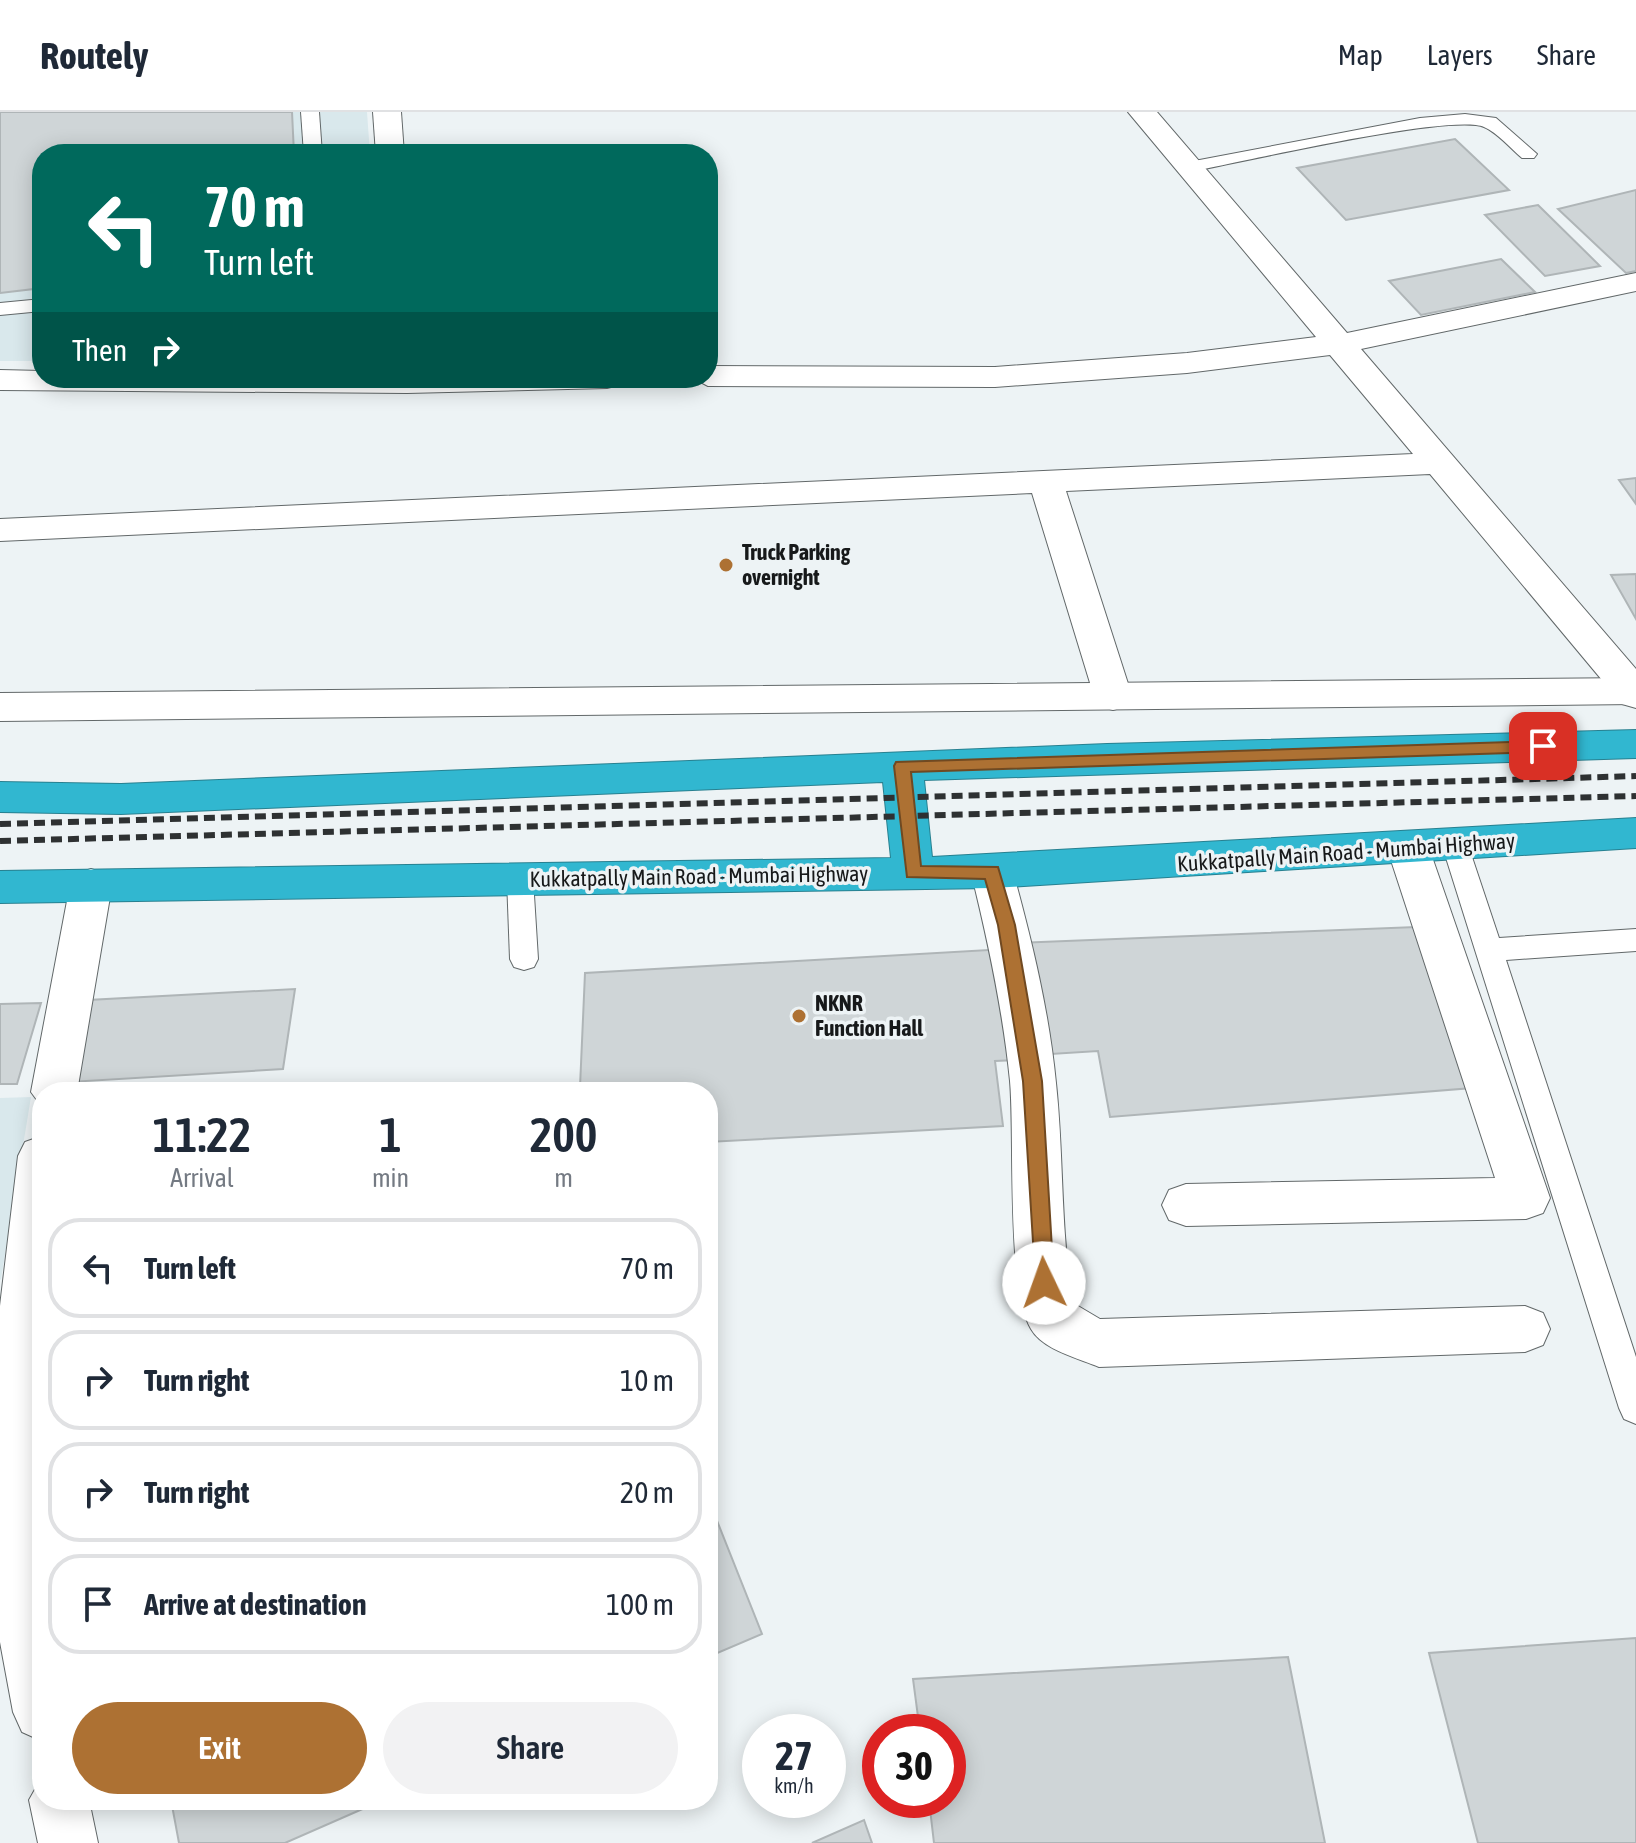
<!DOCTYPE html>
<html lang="en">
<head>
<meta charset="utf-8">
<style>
  body { margin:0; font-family:"Asap Condensed",sans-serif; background:#f2f2f3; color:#1f2937; height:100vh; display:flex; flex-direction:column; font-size:30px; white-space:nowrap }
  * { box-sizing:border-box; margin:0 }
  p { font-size:26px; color:#747a83 }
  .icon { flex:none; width:44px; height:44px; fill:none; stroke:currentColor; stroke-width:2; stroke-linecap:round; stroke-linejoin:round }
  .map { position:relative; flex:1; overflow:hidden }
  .details { position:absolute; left:32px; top:970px; width:686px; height:728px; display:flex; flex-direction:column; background:#fff; border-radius:32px; box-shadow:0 4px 20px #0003 }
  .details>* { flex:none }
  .banner { position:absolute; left:32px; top:32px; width:686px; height:244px; border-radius:32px; box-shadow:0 4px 20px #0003; background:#00695c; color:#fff; overflow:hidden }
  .speed { position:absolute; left:742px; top:1602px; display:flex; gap:16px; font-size:40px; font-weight:700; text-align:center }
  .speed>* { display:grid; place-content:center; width:104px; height:104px; border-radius:50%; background:#fff; box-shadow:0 4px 20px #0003; line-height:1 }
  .speed small { font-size:20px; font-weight:400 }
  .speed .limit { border:12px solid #d22; background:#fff; color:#111 }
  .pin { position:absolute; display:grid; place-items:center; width:68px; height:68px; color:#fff; margin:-34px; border-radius:16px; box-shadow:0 4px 12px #0006 }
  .me { position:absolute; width:88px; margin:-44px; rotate:357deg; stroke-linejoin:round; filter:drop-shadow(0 0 6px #0008) }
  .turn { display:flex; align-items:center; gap:28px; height:168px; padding:0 40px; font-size:36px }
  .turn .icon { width:104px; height:104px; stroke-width:2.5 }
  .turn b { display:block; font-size:56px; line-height:68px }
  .then { display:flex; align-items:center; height:76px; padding:0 40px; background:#0003; gap:16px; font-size:30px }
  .eta { display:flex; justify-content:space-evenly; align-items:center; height:136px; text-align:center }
  .eta b { font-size:48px; font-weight:600; line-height:56px }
  .cta { display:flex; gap:16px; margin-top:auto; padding:16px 40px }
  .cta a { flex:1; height:92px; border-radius:48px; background:#ad7133; color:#fff; font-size:32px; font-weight:600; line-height:92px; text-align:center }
  .cta a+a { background:#f2f2f3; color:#1f2937 }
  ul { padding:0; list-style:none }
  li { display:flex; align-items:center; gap:24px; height:100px; margin:0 16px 12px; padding:0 24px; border:4px solid #e0e1e3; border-radius:32px }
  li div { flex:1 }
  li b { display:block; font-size:30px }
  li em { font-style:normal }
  header { display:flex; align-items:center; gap:48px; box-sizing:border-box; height:112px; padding:0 40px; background:#fff; border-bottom:2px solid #e0e1e3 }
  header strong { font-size:38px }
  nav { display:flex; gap:44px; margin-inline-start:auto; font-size:28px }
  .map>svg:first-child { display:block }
  .built { fill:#d9e8ec }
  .building { fill:#cfd5d7; stroke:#afb5b7; stroke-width:2 }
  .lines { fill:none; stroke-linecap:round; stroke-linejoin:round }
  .lane-casing { stroke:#626869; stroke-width:2 }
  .street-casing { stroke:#626869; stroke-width:2 }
  .secondary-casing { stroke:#626869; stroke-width:2 }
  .highway-casing { stroke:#288090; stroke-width:2 }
  .lane { fill:#fff; fill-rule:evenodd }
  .street { fill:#fff; fill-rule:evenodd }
  .secondary { fill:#fff; fill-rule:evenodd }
  .highway { fill:#31b7d0; fill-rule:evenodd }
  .rail { stroke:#2e3132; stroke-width:6; stroke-dasharray:11 6; stroke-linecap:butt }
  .route { fill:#ad7133; stroke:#704921; stroke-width:2 }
  .poi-dot { fill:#ad7133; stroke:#edf3f5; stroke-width:3 }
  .labels { text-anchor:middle; stroke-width:7; stroke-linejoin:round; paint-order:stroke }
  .poi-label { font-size:22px; font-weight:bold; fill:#17191a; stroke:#edf3f5; text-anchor:start }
  .street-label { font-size:22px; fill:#17191a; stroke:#edf3f5 }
</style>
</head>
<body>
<header>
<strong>Routely</strong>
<nav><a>Map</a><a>Layers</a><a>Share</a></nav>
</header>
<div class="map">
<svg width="1636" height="1731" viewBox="0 0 1636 1731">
  <rect width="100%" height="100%" fill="#edf3f5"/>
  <!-- built -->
  <g class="built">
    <polygon points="0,0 367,0 370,42 42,42 42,249 0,249"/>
    <polygon points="31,985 1,1167 0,1168 0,986"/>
  </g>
  <!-- building -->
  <g class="building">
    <polygon points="0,0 292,0 294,42 42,42 42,176 0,181"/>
    <polygon points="1455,27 1509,78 1346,108 1297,56"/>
    <polygon points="1636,78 1636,159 1626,161 1558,97"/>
    <polygon points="1538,93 1600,154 1545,164 1485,103"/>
    <polygon points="1501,147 1535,180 1421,203 1389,169"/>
    <polygon points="1636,366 1636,392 1619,368"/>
    <polygon points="1636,462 1636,507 1611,463"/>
    <polygon points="1416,815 1472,976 1110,1005 1098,939 1035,943 1015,831"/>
    <polygon points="1006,837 1021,948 995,949 1003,1014 708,1030 708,980 648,980 648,972 580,975 585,861"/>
    <polygon points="295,877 283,957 70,970 88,888"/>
    <polygon points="41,891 17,972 0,972 0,892"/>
    <polygon points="708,1386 762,1522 708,1545"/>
    <polygon points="1636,1526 1636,1731 1478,1731 1429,1541"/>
    <polygon points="1288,1545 1325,1731 934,1731 929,1688 948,1688 948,1620 920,1620 913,1567"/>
    <polygon points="171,1688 383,1688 285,1731 179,1731"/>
    <polygon points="864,1708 872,1731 812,1731"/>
  </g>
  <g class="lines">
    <!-- lane casing -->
    <g class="lane-casing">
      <g id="lane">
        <polygon points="301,0 319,0 322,42 304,42"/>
        <path d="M 1465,2 L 1496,6 L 1537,42 L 1534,46 L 1522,46 C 1511,37 1497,20 1484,15 C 1450,1 1238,51 1189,60 L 1180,55 L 1189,50 L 1420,6 Z"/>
        <polygon points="42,187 42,199 0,203 0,191"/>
        <polygon points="1455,723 1464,726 1468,733 1499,826 1636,817 1636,839 1506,848 1636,1245 1636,1312 1624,1307 1619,1296 1442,733 1446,726"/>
        <polygon points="520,757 529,760 533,767 538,847 534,855 524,858 514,855 510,847 507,767 511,760"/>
      </g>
    </g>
    <!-- street casing -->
    <g class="street-casing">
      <g id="street">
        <polygon points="373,0 401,0 404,42 376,42"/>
        <polygon points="1128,0 1157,0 1347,221 1636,161 1636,179 1361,237 1636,557 1636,596 1622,592 1430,362 1066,379 1132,584 1127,594 1113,598 1099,594 1094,584 1032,381 0,429 0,407 1413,342 1330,243 1187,261 995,275 708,274 693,266 708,266 708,254 995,255 1187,241 1316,225"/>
        <polygon points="0,258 42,259 42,266 623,266 619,273 607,276 407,281 0,278"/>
        <polygon points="1408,720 1423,725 1429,736 1550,1086 1543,1101 1526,1107 1186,1114 1169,1108 1162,1093 1169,1078 1186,1072 1495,1066 1387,736 1393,725"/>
        <path d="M 992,744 L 1007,749 L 1013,760 C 1032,829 1049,899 1056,971 C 1064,1044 1060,1118 1073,1191 L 1100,1207 L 1525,1194 L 1543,1201 L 1550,1217 L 1543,1233 L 1525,1240 L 1099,1255 C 1078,1246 1043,1238 1031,1217 C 1006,1175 1015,1025 1010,969 C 1003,899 988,829 971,760 L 977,749 Z"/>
      </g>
    </g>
    <!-- secondary casing -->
    <g class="secondary-casing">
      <g id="secondary">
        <polygon points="1636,566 1636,592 0,609 0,581"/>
        <polygon points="91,757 106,762 112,773 77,980 42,980 42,995 31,980 70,773 76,762"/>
        <path d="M 42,1024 C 42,1106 43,1188 42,1270 C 41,1333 29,1396 42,1459 L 42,1629 L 22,1620 L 13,1600 L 0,1530 L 0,1194 L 18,1044 L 25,1030 Z"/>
        <polygon points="42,1665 42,1688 89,1688 98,1731 38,1731 29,1688"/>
      </g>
    </g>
    <!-- highway casing -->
    <g class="highway-casing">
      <polygon id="highway" points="1636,618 1636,646 924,668 932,745 1636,706 1636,736 992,776 0,791 0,759 891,746 883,670 121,702 0,700 0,670 121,672 1107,632"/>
    </g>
    <!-- lane -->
    <use href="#lane" class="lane"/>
    <!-- street -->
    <use href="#street" class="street"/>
    <!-- secondary -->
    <use href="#secondary" class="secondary"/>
    <!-- highway -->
    <use href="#highway" class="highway"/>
    <!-- rail -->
    <g class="rail">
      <polyline points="0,712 1636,664"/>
      <polyline points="0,729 1636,684"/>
    </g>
  </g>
  <!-- route -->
  <polygon class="route" points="1543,629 1551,634 1543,640 911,660 921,754 998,755 1015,813 1042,969 1054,1171 1051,1178 1044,1180 1036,1178 1023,969 998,813 985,767 907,765 894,654 896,650"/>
  <!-- markers -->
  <g class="poi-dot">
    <circle cx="726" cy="453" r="8"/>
    <circle cx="799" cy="904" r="8"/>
  </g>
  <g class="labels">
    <!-- poi labels -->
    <g class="poi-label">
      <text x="742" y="448">Truck Parking<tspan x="742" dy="25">overnight</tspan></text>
      <text x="815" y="899">NKNR<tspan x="815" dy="25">Function Hall</tspan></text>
    </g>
    <!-- street labels -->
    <g class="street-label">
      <text transform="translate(1346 740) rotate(-4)" y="8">Kukkatpally Main Road - Mumbai Highway</text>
      <text transform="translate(699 764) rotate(-1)" y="8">Kukkatpally Main Road - Mumbai Highway</text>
    </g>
  </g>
</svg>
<div class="speed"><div>27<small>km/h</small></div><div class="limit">30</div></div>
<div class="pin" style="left:1543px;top:634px;background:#d93025"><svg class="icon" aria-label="arrive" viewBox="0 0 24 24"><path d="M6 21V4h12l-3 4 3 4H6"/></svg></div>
<svg class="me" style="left:1044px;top:1171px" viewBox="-20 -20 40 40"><circle r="19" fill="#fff"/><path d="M0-13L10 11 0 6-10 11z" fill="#ad7133"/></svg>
<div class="banner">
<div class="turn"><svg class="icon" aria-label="left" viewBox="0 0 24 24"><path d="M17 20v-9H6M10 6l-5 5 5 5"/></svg><div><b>70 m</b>Turn left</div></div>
<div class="then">Then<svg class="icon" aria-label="right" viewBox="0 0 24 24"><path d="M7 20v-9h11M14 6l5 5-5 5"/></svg></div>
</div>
<section class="details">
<div class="eta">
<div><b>11:22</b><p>Arrival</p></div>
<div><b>1</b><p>min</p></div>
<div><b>200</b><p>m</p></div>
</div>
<ul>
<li><svg class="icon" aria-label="left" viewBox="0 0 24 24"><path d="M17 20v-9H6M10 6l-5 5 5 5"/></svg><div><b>Turn left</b></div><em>70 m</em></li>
<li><svg class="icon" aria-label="right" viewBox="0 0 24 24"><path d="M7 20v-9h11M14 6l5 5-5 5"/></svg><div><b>Turn right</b></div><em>10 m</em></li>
<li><svg class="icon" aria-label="right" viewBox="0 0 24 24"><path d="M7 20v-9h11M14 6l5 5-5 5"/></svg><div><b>Turn right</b></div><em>20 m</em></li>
<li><svg class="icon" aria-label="arrive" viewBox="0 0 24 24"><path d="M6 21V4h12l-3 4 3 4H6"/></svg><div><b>Arrive at destination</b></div><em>100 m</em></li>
</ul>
<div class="cta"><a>Exit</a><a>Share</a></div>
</section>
</div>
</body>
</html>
